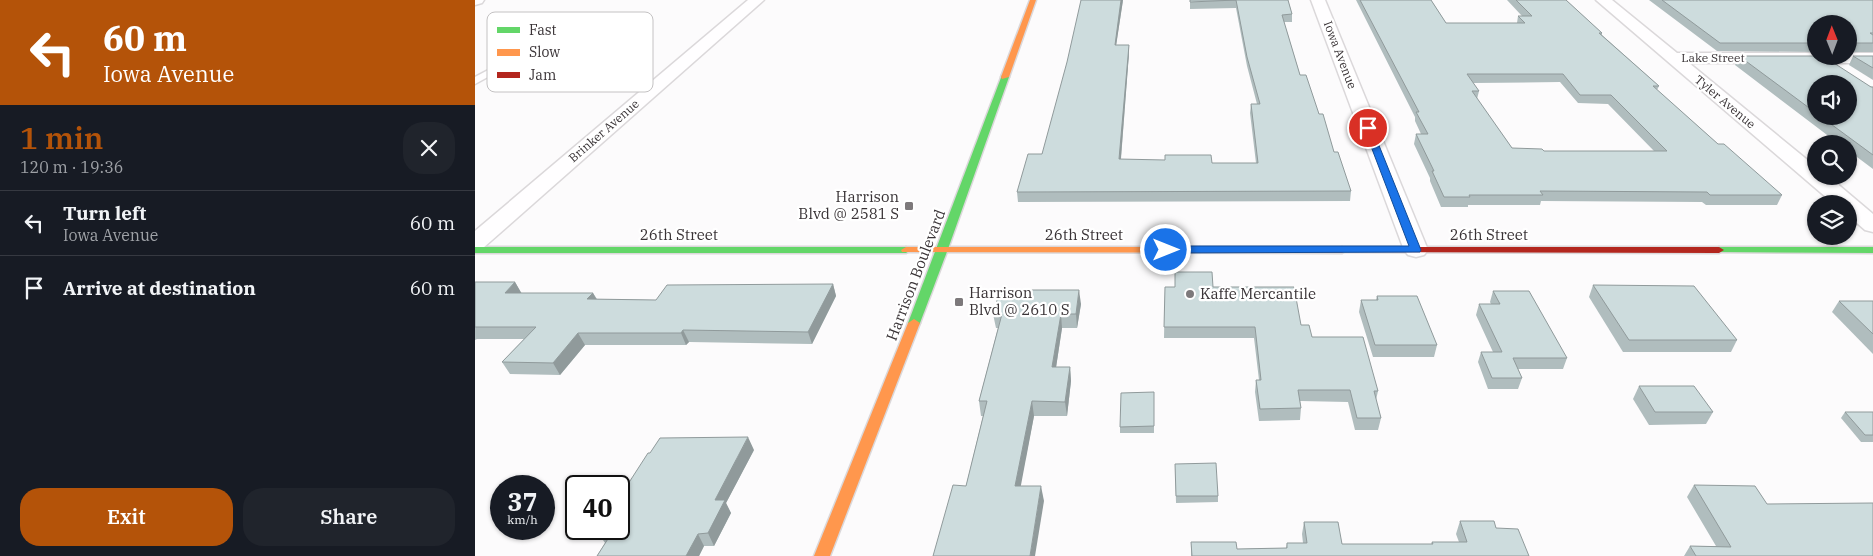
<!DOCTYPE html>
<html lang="en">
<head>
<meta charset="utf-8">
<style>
  body { margin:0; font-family:"IBM Plex Serif",serif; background:#20242c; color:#f1f3f6; height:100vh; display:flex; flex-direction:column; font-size:19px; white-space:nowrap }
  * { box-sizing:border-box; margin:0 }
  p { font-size:16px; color:#9ea1a6 }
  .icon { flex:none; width:28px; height:28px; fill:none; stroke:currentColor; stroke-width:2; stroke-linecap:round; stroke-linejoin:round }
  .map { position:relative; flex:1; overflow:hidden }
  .panel { display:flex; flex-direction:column; background:#171b24; width:475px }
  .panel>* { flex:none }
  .hud { background:#b45309; color:#fff; overflow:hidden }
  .needle { width:32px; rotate:359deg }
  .fabs { position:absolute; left:1332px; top:15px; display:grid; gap:10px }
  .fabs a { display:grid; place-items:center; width:50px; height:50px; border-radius:50%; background:#171b24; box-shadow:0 1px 4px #0004; font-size:25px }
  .speed { position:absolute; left:15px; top:475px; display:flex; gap:10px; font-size:25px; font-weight:700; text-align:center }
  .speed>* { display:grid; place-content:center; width:65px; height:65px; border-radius:50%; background:#171b24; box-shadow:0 1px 4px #0004; line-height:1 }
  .speed small { font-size:12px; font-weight:400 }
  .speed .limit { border:2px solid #111; border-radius:8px; background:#fff; color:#111 }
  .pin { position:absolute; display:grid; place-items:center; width:42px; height:42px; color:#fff; margin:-21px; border:2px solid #fff; border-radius:50%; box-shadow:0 1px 5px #0007 }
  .me { position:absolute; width:55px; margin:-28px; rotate:90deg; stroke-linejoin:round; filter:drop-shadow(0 0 4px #0008) }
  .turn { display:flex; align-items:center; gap:18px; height:105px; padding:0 20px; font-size:22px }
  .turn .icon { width:65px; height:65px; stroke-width:2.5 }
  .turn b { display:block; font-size:35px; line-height:42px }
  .round { display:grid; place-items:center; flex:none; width:52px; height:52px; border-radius:20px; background:#20242c }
  .headline { display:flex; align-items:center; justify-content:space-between; height:85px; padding:0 20px }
  h1 { font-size:30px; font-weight:600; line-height:38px; color:#b45309 }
  .cta { display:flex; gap:10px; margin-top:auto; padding:10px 20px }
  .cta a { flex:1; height:58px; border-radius:20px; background:#b45309; color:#fff; font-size:20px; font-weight:600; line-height:58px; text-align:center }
  .cta a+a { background:#20242c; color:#f1f3f6 }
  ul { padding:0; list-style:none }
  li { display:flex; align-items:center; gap:15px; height:65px; padding:0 20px; border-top:1px solid #363941 }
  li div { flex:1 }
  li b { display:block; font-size:19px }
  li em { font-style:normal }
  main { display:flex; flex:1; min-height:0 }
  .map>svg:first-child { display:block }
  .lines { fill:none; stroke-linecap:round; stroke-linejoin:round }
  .lane-casing { stroke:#dbd8da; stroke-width:3 }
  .street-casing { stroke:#dbd8da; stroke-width:3 }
  .fast-casing { stroke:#dbd8da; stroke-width:3 }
  .slow-casing { stroke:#dbd8da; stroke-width:3 }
  .jam-casing { stroke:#dbd8da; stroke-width:3 }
  .lane { fill:#fffeff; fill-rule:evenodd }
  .street { fill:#fffeff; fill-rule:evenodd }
  .fast { fill:#63d668; fill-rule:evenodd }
  .slow { fill:#ff974d; fill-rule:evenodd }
  .jam { fill:#b3261e; fill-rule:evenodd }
  .wall { fill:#b0bdbe; fill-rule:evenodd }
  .shaded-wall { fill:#909a9b }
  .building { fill:#cddcdd; stroke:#909a9b; fill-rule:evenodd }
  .route { fill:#1a73e8; stroke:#114b97 }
  .poi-dot { fill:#7d797b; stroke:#fff; stroke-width:2 }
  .labels { text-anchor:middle; stroke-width:4.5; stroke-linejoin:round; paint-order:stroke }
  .far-street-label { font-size:12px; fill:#393336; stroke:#fff }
  .poi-label { font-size:15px; fill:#393336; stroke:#fff; text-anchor:start }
  .street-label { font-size:15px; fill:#393336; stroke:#fff }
  .key { fill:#fff; stroke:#c4c2c3; stroke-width:1 }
  .key-label { font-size:14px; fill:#393336 }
</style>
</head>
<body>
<main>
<section class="panel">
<div class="hud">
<div class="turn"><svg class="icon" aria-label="left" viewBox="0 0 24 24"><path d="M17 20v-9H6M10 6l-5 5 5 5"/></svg><div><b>60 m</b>Iowa Avenue</div></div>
</div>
<div class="headline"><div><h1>1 min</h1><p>120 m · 19:36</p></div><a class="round"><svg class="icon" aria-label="close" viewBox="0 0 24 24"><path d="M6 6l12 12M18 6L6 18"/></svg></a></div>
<ul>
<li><svg class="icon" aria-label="left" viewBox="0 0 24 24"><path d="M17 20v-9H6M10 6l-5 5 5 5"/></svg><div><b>Turn left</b><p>Iowa Avenue</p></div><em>60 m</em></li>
<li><svg class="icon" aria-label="arrive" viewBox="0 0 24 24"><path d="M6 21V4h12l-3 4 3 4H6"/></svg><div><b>Arrive at destination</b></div><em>60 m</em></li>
</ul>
<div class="cta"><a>Exit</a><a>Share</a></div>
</section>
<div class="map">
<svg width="1398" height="556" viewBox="0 0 1398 556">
  <rect width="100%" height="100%" fill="#fcfbfc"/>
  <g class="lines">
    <!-- lane casing -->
    <g class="lane-casing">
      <polygon id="lane" points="17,68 21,71 20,73 0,84 0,77"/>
    </g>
    <!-- street casing -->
    <g class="street-casing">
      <g id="street">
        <polygon points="0,0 9,0 7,3 0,5"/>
        <polygon points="273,0 289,0 8,248 0,250 0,231"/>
        <polygon points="836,0 850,0 953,250 949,255 941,257 933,255 929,250"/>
        <polygon points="1121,0 1137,0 1202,53 1341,53 1341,56 1374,56 1374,53 1398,53 1398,63 1214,63 1341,167 1341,176 1353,176 1398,214 1398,232 1390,230 1374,216 1374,204 1359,204"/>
      </g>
    </g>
    <!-- fast casing -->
    <g class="fast-casing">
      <g id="fast">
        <polygon points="527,75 534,77 473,249 445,323 443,326 435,326 433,323"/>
        <polygon points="0,247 431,247 436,250 431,253 0,253"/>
        <polygon points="1244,247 1398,247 1398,253 1240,252 1239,250"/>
      </g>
    </g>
    <!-- slow casing -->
    <g class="slow-casing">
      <g id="slow">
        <polygon points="555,0 561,0 534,77 527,79 526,77"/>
        <polygon points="431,247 867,247 872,250 867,253 427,252 426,250"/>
        <polygon points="439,319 445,323 355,556 339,556 433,323"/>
      </g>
    </g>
    <!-- jam casing -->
    <g class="jam-casing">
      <polygon id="jam" points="867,247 1244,247 1249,250 1244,253 863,252 862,250"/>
    </g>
    <!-- lane -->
    <use href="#lane" class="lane"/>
    <!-- street -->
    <use href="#street" class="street"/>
    <!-- fast -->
    <use href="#fast" class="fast"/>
    <!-- slow -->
    <use href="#slow" class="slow"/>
    <!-- jam -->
    <use href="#jam" class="jam"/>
  </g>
  <!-- wall -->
  <g class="wall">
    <polygon points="648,0 641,45 654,45 654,53 646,159 737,163 781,163 775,113 776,104 782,104 772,66 761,8 715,9 715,0 813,0 817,14 817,22 809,22 825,75 844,114 859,152 876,191 875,201 543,202 542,192 567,154"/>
    <path d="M 881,0 L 956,0 L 971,23 L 1042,23 L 1043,16 L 1047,16 L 1032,0 L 1091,0 L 1127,33 L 1127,35 L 1184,86 L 1182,90 L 1243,144 L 1307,195 L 1302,205 L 1231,205 L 1227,202 L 1066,201 L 1065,205 L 993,205 L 993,207 L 966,207 L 955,181 L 955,178 L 939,144 L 941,134 L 946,134 L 940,121 L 940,117 ZM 1085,82 L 1103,103 L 1133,104 L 1179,151 L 1069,151 L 1037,148 L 1002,99 L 1004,91 L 998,83 Z"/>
    <polygon points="1174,0 1398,0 1398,52 1374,52 1374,24 1341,24 1341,52 1242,51"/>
    <path d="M 1264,56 L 1398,87 L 1398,169 L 1374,151 L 1374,144 L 1364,144 L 1260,65 ZM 1341,84 L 1374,116 L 1341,116 Z"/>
    <polygon points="1378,56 1398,56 1398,80 1374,65"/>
    <polygon points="0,282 40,282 46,293 118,293 122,299 181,300 358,284 361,296 337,344 214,342 211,345 110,345 85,375 35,374 27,362 49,339 2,339 0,340"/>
    <polygon points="1118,285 1262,340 1256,352 1148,352 1114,297"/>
    <polygon points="690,287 738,287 826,325 837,337 903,391 901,400 906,418 903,430 880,430 873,402 825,401 826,408 825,420 784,421 780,392 781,380 784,380 779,338 689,338"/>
    <polygon points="1018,291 1092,358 1088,369 1043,369 1047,378 1043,389 1013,389 1003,362 1006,352 1018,352 1001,315 1004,304 1016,304 1015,302"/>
    <polygon points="902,296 962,345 959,357 898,357 884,312 886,300 901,300"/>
    <polygon points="1364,301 1398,301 1398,354 1357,312"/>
    <polygon points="606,304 602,328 587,328 581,367 595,367 596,381 592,416 559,416 545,486 569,501 491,486 508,416 506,416 504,401 523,328 521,328 518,314"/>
    <polygon points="1164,386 1238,412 1231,424 1174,425 1158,399"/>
    <polygon points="679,392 679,433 645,433 645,427"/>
    <polygon points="1370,412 1398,412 1398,442 1386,442 1366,418"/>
    <polygon points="279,450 251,503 256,513 239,546 229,546 224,556 122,556 130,543 122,531"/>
    <polygon points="700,464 743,496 743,502 701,503"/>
    <polygon points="1219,485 1292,504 1398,556 1209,556 1215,546 1241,546 1212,497"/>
    <polygon points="985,521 1021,528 1054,556 716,556 716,542 762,549 811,548 812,543 828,543 827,534 829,522 867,544 956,544 957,542 984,542 981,534"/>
  </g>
  <!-- shaded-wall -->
  <g class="shaded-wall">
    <polygon points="646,0 648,0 640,53 640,45"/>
    <polygon points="654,45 654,53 645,169 644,159"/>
    <polygon points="40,282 47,294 30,293"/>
    <polygon points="358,284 361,296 337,344 333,332"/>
    <polygon points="604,290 606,304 602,328 601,314"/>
    <polygon points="118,293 124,304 112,299"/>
    <polygon points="586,314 587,328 579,381 577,367"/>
    <polygon points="208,330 214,342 211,345 206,333"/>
    <polygon points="103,333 110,345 85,375 78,363"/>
    <polygon points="595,367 596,381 592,416 590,402"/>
    <polygon points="557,401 559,416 543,501 540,486"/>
    <polygon points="273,437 279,450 251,503 256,513 239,546 233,533 240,500"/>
    <polygon points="566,486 569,501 560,556 555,556"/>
    <polygon points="223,534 229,546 224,556 211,556"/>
  </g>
  <!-- building -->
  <g class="building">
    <polygon points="606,0 646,0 640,45 654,45 644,159 690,160 690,155 736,155 737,163 783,163 776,104 785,104 772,57 761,0 715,2 715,0 813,0 817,14 807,15 825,75 831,75 844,114 848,114 859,152 863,152 876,191 542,192 553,154 567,154 592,62"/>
    <path d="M 885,0 L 956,0 L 971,23 L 1050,23 L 1043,16 L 1057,16 L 1041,0 L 1091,0 L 1127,33 L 1124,33 L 1184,86 L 1178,86 L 1243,144 L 1249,144 L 1307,195 L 1235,195 L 1232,192 L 1065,191 L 1068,195 L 994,195 L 995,197 L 969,197 L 957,171 L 959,171 L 941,134 L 953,134 L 941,112 L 944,112 ZM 992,74 L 1088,74 L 1105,95 L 1136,95 L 1192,151 L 1069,151 L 1067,149 L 1037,148 L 997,91 L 1004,91 Z"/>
    <polygon points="1187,0 1398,0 1398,33 1395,33 1398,35 1398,43 1378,43 1376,46 1374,46 1374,24 1341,24 1341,43 1245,43"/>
    <polygon points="1264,56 1348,56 1396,87 1398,87 1398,155 1345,116 1374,116 1374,84 1341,84 1341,113"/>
    <polygon points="1378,56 1398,56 1398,68"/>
    <polygon points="700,272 737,272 738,287 819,287 826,325 834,325 837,337 888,337 903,391 899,391 906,418 882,418 875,390 823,390 826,408 785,409 781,380 786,380 780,327 689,327 690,287 700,287"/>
    <polygon points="0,282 40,282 30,293 118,293 112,299 181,300 192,285 358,284 333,332 208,330 206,333 103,333 78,363 27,362 61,327 0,327"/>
    <polygon points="1118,285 1219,286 1262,340 1154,340"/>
    <polygon points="525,290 604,290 601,314 586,314 577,367 595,367 590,402 557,401 540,486 566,486 555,556 458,556 478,485 491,486 512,401 504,401 527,314 518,314"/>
    <polygon points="1018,291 1054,291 1092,358 1038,358 1047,378 1017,378 1006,352 1027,352 1004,304 1025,304"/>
    <polygon points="902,296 942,296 962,345 900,345 886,300 903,300"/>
    <polygon points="1364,301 1398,301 1398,334"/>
    <polygon points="1164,386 1219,386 1238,412 1180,412"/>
    <polygon points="679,392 679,426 645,427 646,393"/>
    <polygon points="1370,412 1398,412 1398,435 1390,435"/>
    <polygon points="273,437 240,500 250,500 233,533 223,534 211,556 122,556 138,531 122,531 124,529 144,529 144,498 173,453 175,453 185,438"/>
    <polygon points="741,463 743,496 701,496 700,464"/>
    <polygon points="1219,485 1280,486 1292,504 1398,503 1398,556 1221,556 1215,546 1256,547"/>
    <polygon points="985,521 1019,521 1021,528 1043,529 1054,556 717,556 716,542 761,542 762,549 812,548 812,543 832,543 829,522 863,522 867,544 958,544 957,542 992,542"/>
  </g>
  <!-- route -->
  <polygon class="route" points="893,125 897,128 946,250 945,252 691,253 685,250 691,246 934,246 889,128"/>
  <!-- markers -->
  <g class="poi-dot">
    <rect x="429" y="201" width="10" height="10" rx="2.5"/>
    <circle cx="715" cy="294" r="5"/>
    <rect x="479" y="297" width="10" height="10" rx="2.5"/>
  </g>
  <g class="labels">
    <!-- far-street labels -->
    <g class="far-street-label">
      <text transform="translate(865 55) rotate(69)" y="4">Iowa Avenue</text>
      <text x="1238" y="62">Lake Street</text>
      <text transform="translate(1250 102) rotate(40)" y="4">Tyler Avenue</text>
      <text transform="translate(129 131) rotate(-41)" y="4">Brinker Avenue</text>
    </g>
    <!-- poi labels -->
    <g class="poi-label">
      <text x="424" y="202" text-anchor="end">Harrison<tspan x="424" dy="17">Blvd @ 2581 S</tspan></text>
      <text x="494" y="298">Harrison<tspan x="494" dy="17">Blvd @ 2610 S</tspan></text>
      <text x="725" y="299">Kaffe Mercantile</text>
    </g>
    <!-- street labels -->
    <g class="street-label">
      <text x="204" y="240">26th Street</text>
      <text x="609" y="240">26th Street</text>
      <text x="1014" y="240">26th Street</text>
      <text transform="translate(441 275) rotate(-69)" y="5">Harrison Boulevard</text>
    </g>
  </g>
  <!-- legend -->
  <rect x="12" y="12" width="166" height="80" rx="8" class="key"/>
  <rect x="22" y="27" width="23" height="6" fill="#63d668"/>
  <rect x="22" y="49" width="23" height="7" fill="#ff974d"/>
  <rect x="22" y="72" width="23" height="6" fill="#b3261e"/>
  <g class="key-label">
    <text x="54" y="35">Fast</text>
    <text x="54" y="57">Slow</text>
    <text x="54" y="80">Jam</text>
  </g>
</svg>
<div class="fabs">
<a><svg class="needle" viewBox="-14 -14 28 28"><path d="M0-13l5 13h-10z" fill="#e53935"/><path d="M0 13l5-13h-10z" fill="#9ea1a6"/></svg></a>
<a><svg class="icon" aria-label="sound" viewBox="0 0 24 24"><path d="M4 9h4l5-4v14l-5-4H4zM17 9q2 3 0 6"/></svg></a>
<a><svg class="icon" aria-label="search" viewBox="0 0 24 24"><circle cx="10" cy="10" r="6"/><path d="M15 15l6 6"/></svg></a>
<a><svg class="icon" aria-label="layers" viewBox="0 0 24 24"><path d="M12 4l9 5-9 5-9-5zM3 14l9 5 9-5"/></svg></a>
</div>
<div class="speed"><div>37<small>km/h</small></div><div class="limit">40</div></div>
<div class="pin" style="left:893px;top:128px;background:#d93025"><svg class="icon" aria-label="arrive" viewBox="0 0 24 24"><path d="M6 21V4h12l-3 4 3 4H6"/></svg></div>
<svg class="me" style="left:691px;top:250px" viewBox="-20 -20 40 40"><circle r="17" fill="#1a73e8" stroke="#fff" stroke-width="3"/><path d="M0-11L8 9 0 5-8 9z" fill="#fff"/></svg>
</div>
</main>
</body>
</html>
